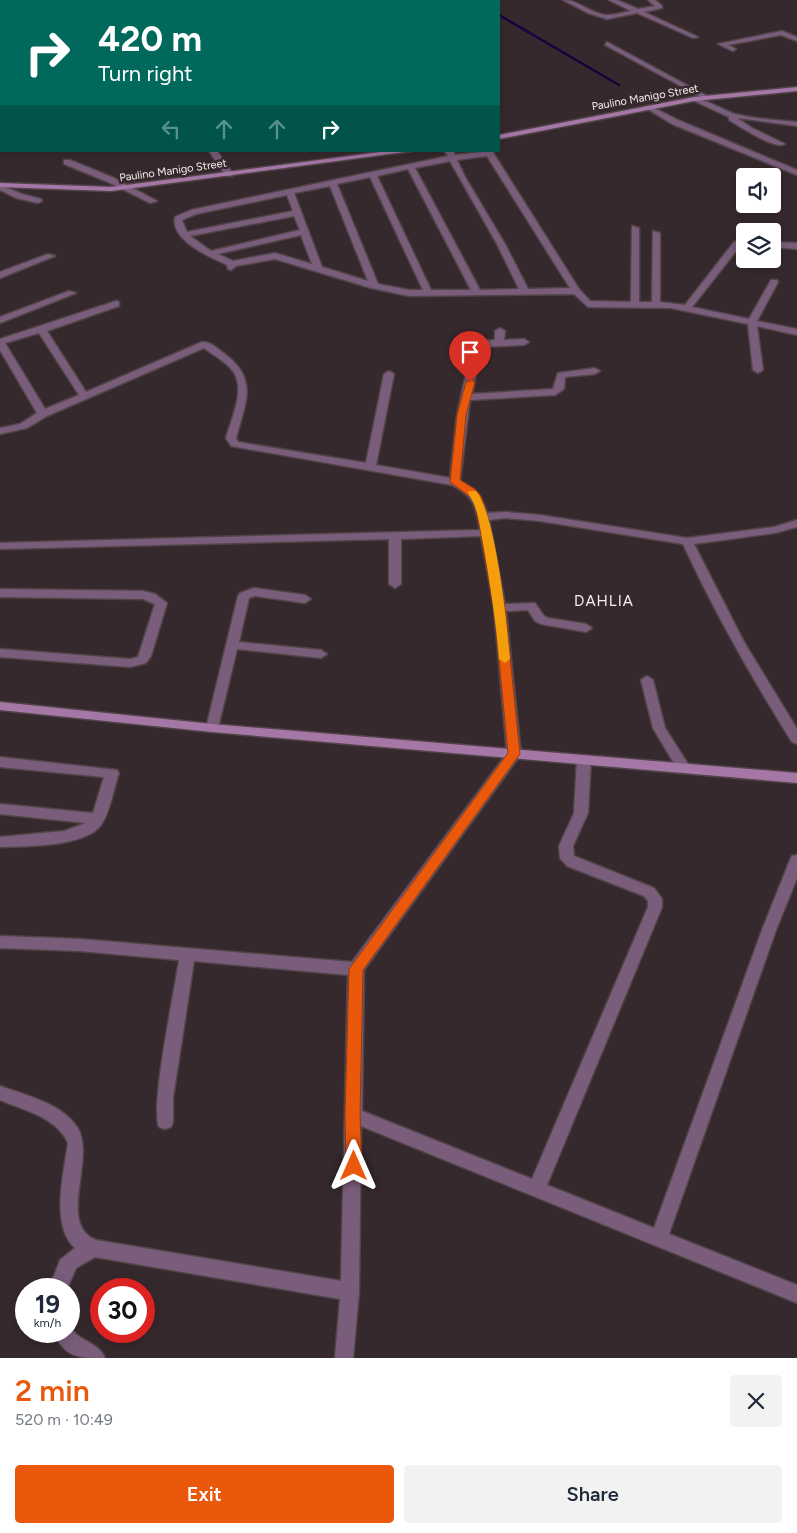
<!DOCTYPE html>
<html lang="en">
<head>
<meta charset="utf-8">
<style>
  body { margin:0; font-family:Figtree,sans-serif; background:#f2f2f3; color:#1f2937; height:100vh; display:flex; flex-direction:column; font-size:19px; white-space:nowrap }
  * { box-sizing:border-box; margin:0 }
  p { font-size:16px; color:#747a83 }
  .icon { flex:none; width:28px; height:28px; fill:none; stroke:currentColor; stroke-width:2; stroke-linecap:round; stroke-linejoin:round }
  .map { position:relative; height:1358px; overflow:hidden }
  .panel { display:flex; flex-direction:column; background:#fff; flex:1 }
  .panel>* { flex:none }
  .hud { position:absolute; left:0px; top:0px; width:500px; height:152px; box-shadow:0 2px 12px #0003; background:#00695c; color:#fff; overflow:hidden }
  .fabs { position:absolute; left:736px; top:168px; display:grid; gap:10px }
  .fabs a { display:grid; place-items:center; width:45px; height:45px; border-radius:5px; background:#fff; box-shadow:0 2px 12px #0003; font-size:25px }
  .speed { position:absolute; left:15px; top:1278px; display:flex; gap:10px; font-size:25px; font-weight:700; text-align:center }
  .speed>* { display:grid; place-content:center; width:65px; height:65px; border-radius:50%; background:#fff; box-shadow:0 2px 12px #0003; line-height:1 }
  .speed small { font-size:12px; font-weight:400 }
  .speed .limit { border:8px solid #d22; background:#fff; color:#111 }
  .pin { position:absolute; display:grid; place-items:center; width:42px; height:42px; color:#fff; margin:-51px -21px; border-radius:50% 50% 50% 0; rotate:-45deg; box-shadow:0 0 5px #0007 }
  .pin .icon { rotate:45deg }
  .me { position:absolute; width:55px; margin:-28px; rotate:0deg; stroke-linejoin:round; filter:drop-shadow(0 0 4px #0008) }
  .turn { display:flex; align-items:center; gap:18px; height:105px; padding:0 15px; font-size:22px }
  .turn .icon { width:65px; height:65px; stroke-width:2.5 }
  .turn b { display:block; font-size:35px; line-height:42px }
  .lanes { display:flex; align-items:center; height:48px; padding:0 15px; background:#0003; justify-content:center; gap:25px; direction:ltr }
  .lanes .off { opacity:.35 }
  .round { display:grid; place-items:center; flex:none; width:52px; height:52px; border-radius:5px; background:#f2f2f3 }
  .summary { display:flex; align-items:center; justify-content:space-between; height:85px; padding:0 15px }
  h1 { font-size:30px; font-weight:600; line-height:38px; color:#ea580c }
  .primary-button { display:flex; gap:10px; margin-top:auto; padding:10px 15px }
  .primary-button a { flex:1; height:58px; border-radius:5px; background:#ea580c; color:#fff; font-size:20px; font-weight:600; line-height:58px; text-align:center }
  .primary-button a+a { background:#f2f2f3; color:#1f2937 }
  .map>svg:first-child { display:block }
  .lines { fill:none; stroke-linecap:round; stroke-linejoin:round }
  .stream { stroke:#19023d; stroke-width:2.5 }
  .street-casing { stroke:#514448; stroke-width:3 }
  .secondary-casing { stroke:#514448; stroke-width:3 }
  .street { fill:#7a5d7b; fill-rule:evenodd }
  .secondary { fill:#a577a6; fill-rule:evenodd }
  .route { fill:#ea580c; stroke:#983908 }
  .slow { fill:#f59e0b }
  .labels { text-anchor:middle; stroke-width:5; stroke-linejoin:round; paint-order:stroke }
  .far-street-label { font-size:11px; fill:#f6edef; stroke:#36292d }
  .neighbourhood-label { font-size:15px; letter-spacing:1px; fill:#f6edef; stroke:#36292d }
</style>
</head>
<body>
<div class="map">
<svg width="797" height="1358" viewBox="0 0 797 1358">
  <rect width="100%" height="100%" fill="#36292d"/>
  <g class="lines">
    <!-- stream -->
    <g class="stream">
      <polyline points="471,0 473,1"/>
      <polyline points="499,15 619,85"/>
    </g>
    <!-- street casing -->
    <g class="street-casing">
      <g id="street">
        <path d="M 563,0 C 579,0 591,14 607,15 C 615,15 624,12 631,11 L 609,0 L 617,0 L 638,9 L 655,6 L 648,0 L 655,0 L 662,6 L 662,8 L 644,12 L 698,37 L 693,38 L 637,13 L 607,19 L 588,13 Z"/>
        <rect x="0" y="25" width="1" height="5"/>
        <polygon points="782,31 797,37 797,41 781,35 728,45 736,49 733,51 718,44"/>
        <polygon points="607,42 707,96 708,97 703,98 605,45"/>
        <rect x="0" y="51" width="1" height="4"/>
        <rect x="0" y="66" width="1" height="4"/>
        <rect x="0" y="77" width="1" height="4"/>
        <rect x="0" y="92" width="1" height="4"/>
        <path d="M 692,98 C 702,97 723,110 735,114 C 755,119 776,120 797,122 L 797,126 L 737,118 L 752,128 L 785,144 C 775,150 739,126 729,120 L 729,117 L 692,100 Z"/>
        <rect x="0" y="106" width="1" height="4"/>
        <polygon points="646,106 650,106 678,120 797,170 797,175 672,124 646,108"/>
        <rect x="0" y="119" width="1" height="4"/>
        <polygon points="209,151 217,151 233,174 232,176 226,176"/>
        <path d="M 445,151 L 453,151 L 455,155 L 492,151 L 579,289 L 590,301 L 631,302 L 632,226 L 639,228 L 639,302 L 652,302 L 653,231 L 660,233 L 660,302 L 685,305 L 734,242 L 745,239 L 745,245 L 740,246 L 692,307 L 749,319 L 771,280 L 777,280 L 778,282 L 757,321 L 797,329 L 797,335 L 757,326 L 763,370 L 758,373 L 753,370 L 748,324 L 671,308 L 588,307 L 574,294 L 409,296 L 371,288 L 275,259 L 236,266 L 231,270 L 228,269 L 227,265 C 211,257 170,241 175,217 L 191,210 L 448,156 ZM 487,156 L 570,288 L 528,289 L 505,244 L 465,177 L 457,160 ZM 450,161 L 497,244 L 519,289 L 480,290 L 415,168 ZM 408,169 L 471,290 L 431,290 L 377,176 ZM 370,177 L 423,290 L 409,290 L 378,284 L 337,184 ZM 330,186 L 368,281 L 322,267 L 294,193 ZM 287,195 L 293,211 L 187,232 L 182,220 L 196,214 ZM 294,216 L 300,230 L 211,251 L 190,236 ZM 301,235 L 312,264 L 275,253 L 233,261 L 218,254 Z"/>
        <polygon points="64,160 70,160 114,178 157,201 150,203 108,182 64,164"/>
        <polygon points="0,185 22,194 41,199 42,201 38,203 16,198 0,190"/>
        <polygon points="772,242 797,243 797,249 772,247"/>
        <polygon points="48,254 55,256 0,278 0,272"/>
        <polygon points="69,291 76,293 0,323 0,317"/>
        <path d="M 116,301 L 119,302 L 119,306 L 47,331 L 86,392 L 202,342 C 209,341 216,347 222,352 C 259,378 246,401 236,438 L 238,442 L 366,463 L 384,374 L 389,371 L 394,374 L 376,465 L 450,478 L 457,415 L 472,346 L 479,341 L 495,340 L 495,331 L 500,328 L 505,331 L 504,340 L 524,339 L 529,342 L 524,345 L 481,347 L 472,394 L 553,389 L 558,373 L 595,368 L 600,371 L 595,374 L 565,377 L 564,389 L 555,395 L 470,400 L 460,481 C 476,489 482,496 487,513 L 506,512 L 540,515 L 687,538 L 774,527 L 797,520 L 797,527 L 775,533 L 694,544 L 744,642 L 797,729 L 797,744 L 792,742 C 752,678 715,613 683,544 L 540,521 L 506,518 L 489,520 L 505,604 L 535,603 L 544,616 L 548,618 L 586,624 L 592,628 L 586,632 L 541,624 L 535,621 L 528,610 L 506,611 L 521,754 L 364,970 L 362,1111 L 532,1179 L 648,907 L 648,901 L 644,896 L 567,866 L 560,858 L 559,846 L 574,813 L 577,759 L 579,756 L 589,756 L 591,759 L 588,813 L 573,846 L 574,856 L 654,888 L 662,899 L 662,907 L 547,1185 L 654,1228 L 762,930 L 790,860 L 792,856 L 797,855 L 797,878 L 776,930 L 669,1234 L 797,1285 L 797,1303 L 361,1126 L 359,1292 L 353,1358 L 335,1358 L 340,1299 L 95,1257 L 76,1268 L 67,1289 L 49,1289 L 60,1260 L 75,1248 C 50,1226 64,1172 68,1143 C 57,1117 23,1110 0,1100 L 0,1086 C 25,1095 61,1103 77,1127 C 97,1157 56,1224 96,1240 L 341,1281 L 348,975 L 194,961 L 173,1098 L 173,1122 L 171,1127 L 165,1129 L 159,1127 C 150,1107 175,989 179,960 L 80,951 L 0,948 L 0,936 L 80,939 L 352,962 L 507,753 L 494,608 L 481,536 L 401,539 L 401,584 L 395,588 L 389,584 L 389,539 L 0,549 L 0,543 L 480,530 C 475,504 475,498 452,485 L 231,446 L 226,438 C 231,419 247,388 232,370 C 225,361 213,355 204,348 L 47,416 L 27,428 L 0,434 L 0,428 L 20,424 L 37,413 L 0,350 L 0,339 ZM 39,333 L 79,395 L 45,409 L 5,343 Z"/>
        <polygon points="254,588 305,595 311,599 305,603 255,596 249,598 239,642 321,650 327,654 321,658 237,649 218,728 212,732 207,731 206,728 238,596 240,593"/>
        <polygon points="0,589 143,591 155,594 167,603 151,656 146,663 130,667 0,657 0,649 130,659 138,657 155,604 143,599 0,597"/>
        <polygon points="647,676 653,680 665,728 690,767 688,770 678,770 653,728 641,680"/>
        <path d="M 0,757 L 117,770 L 119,773 C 113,790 111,810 101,825 C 86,847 25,846 0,847 L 0,837 L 64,831 L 86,823 L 0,814 L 0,804 L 93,813 L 104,777 L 0,767 Z"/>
        <path d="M 69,1325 C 76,1341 99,1342 105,1358 C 78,1358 65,1358 53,1331 L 69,1331 Z"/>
      </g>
    </g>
    <!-- secondary casing -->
    <g class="secondary-casing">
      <g id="secondary">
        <polygon points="797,87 797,91 694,101 499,139 499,135 694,97"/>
        <polygon points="388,151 412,151 111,191 0,187 0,183 111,187"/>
        <polygon points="0,702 212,724 797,773 797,783 212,732 0,710"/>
      </g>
    </g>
    <!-- street -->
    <use href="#street" class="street"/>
    <!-- secondary -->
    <use href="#secondary" class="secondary"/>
  </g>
  <!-- route -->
  <polygon class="route" points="470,379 475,382 466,415 460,480 475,489 481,496 488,518 505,608 520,754 363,970 360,1115 362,1166 359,1171 354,1173 348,1171 346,1166 345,1115 349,969 508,753 494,608 478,518 473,499 450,482 457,415 466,382"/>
  <!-- slow -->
  <path class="slow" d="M 469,491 L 476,491 C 496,515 507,624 510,659 L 505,663 L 499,659 C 496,621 490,585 484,548 C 480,530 479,508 468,493 Z"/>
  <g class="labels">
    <!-- far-street labels -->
    <g class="far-street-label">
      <text transform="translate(645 97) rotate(-10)" y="4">Paulino Manigo Street</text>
      <text transform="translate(173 170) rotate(-8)" y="4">Paulino Manigo Street</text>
    </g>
    <!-- neighbourhood labels -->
    <g class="neighbourhood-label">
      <text x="604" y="606">DAHLIA</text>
    </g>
  </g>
</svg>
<div class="fabs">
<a><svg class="icon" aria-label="sound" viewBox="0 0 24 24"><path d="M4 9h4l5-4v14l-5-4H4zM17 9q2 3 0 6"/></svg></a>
<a><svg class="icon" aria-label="layers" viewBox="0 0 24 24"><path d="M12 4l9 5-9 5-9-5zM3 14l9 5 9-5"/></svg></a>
</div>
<div class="speed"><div>19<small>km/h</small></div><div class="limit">30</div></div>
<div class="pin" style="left:470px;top:382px;background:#d93025"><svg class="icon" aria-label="arrive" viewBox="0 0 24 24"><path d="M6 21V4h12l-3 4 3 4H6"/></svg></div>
<svg class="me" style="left:354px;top:1166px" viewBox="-20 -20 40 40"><path d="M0-17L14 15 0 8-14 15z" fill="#ea580c" stroke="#fff" stroke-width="4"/></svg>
<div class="hud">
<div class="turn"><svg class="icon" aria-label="right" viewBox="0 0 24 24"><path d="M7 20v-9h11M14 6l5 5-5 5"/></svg><div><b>420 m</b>Turn right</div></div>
<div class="lanes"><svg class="icon off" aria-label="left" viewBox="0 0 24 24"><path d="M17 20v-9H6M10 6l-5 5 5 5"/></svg><svg class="icon off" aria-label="ahead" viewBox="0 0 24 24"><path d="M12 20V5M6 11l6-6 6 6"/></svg><svg class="icon off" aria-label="ahead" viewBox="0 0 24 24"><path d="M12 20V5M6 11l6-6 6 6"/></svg><svg class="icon" aria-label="right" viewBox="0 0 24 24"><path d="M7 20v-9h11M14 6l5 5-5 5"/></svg></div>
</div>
</div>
<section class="panel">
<div class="summary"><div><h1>2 min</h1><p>520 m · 10:49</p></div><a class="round"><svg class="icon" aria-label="close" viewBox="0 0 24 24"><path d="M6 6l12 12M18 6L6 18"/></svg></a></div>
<div class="primary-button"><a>Exit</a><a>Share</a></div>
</section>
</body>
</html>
